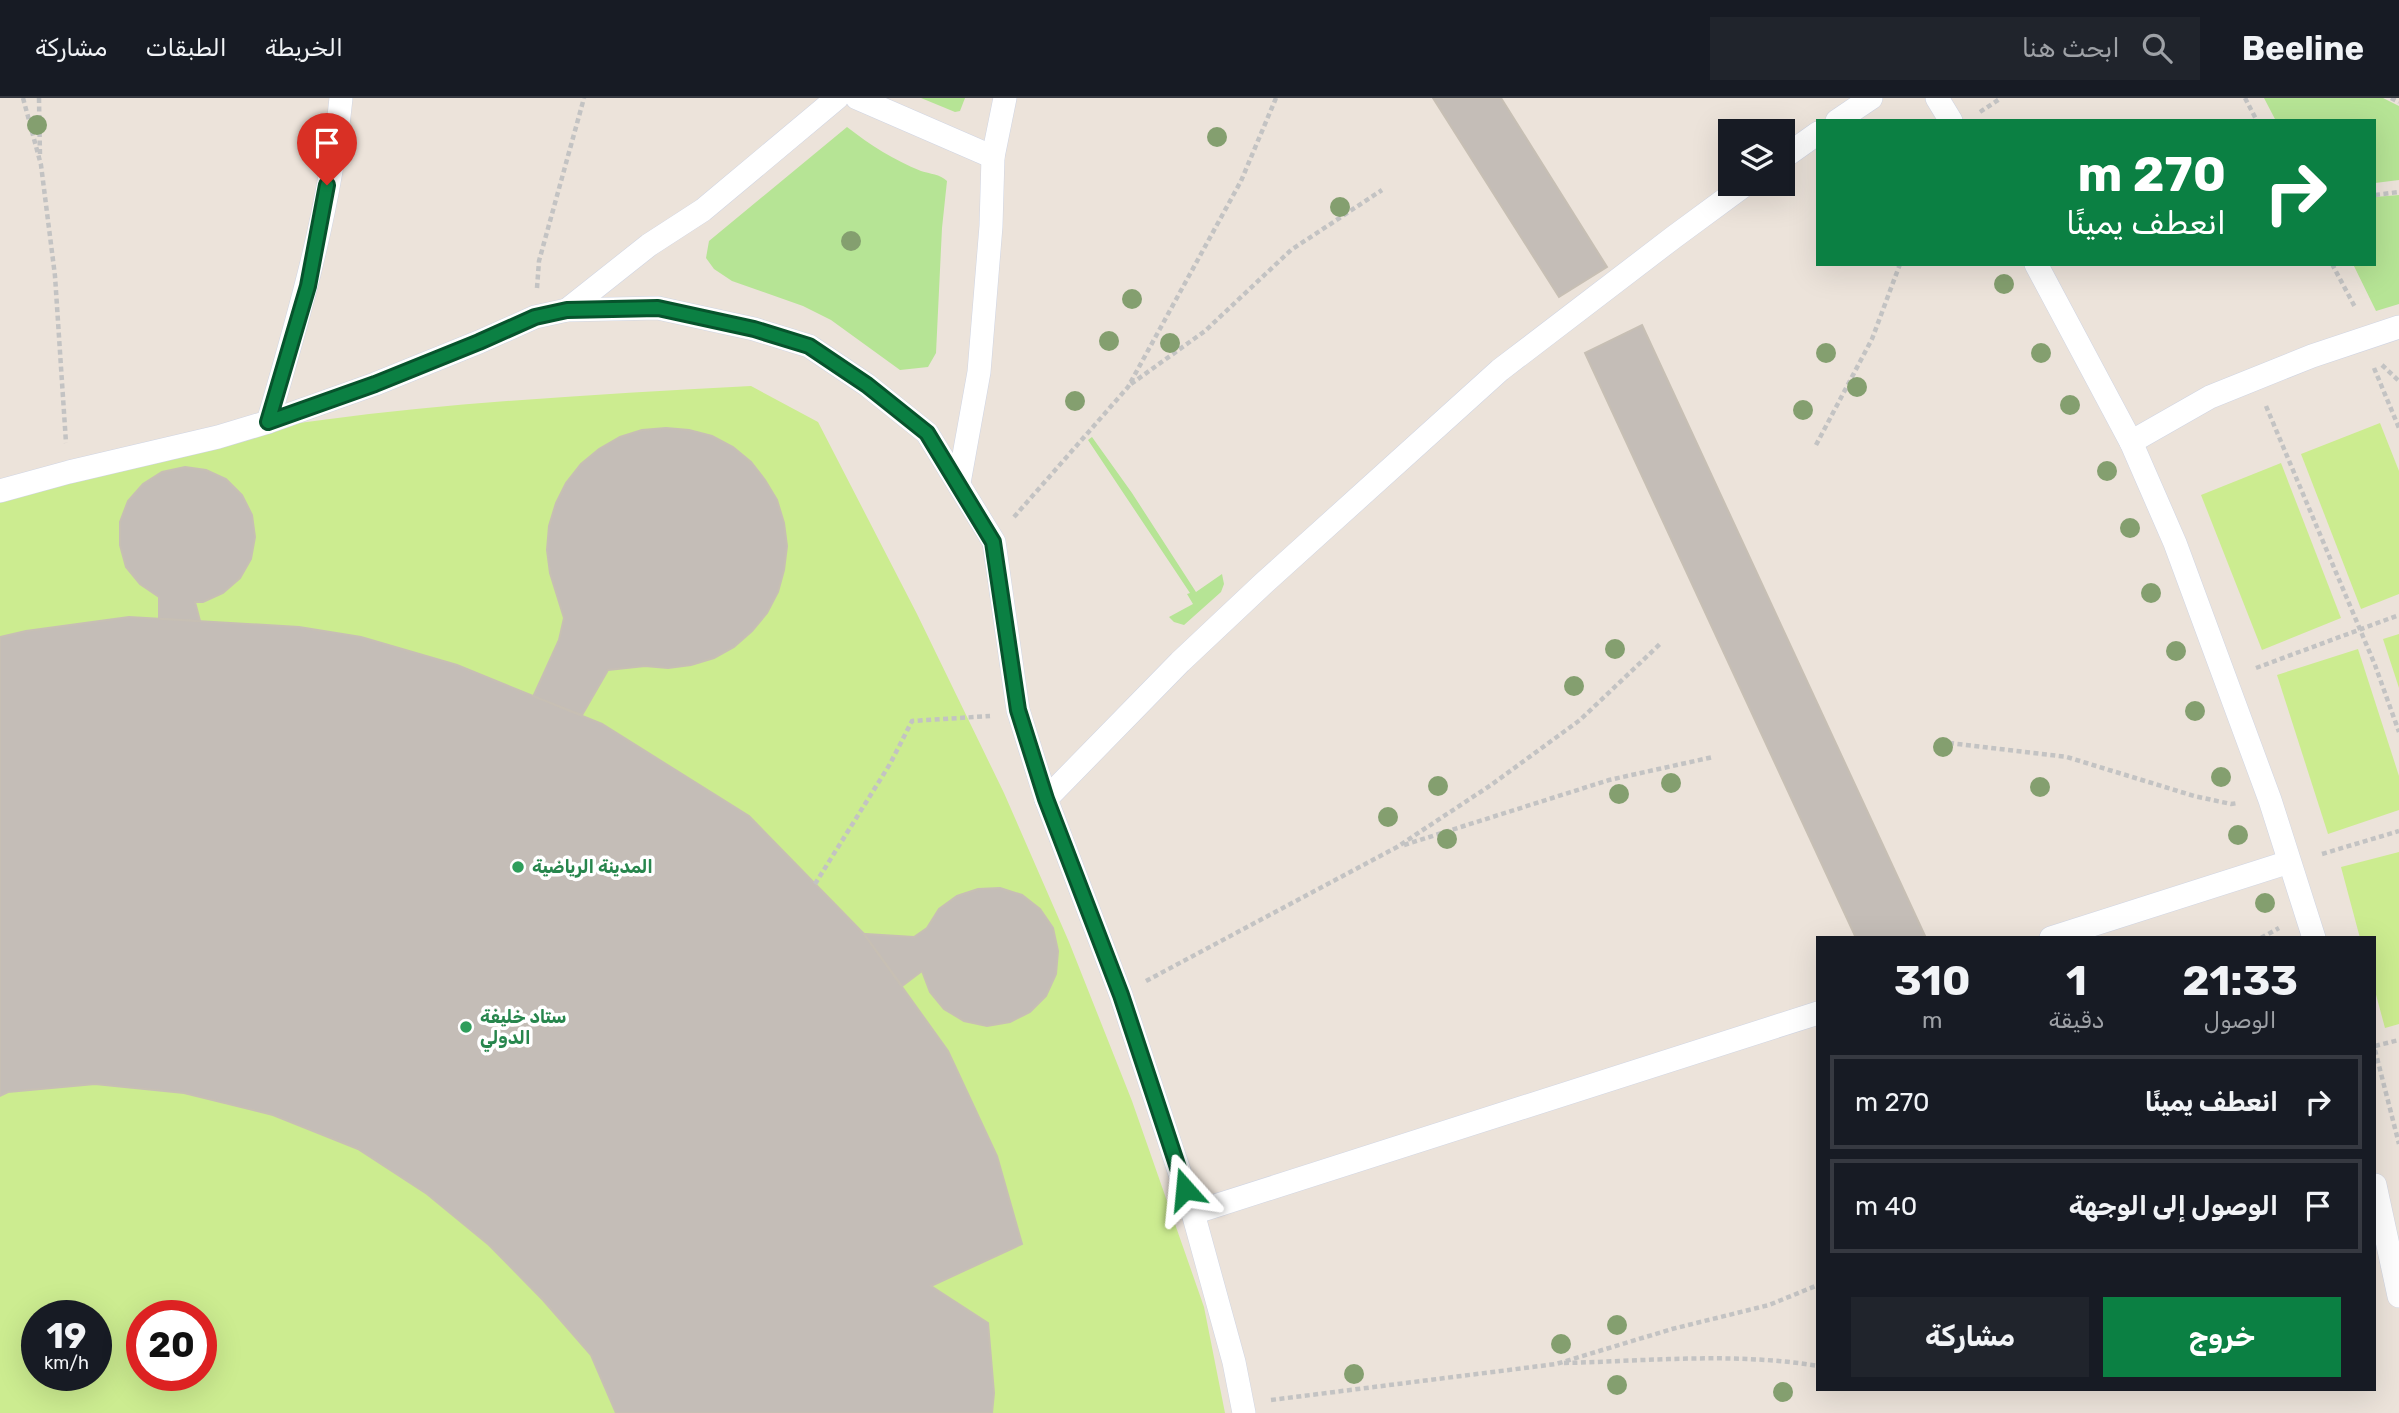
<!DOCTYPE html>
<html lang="ar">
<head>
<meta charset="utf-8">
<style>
  body { margin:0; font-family:Rubik,Cairo,sans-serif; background:#20242c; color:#f1f3f6; direction:rtl; height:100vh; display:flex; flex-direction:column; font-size:26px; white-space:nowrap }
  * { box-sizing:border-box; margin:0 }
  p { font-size:23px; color:#9ea1a6 }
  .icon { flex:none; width:38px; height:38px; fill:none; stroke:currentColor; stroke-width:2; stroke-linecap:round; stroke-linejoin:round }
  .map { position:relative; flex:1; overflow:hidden; direction:ltr }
  .panel { position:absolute; left:1816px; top:838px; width:560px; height:455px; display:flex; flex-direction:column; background:#171b24; border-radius:0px; box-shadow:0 7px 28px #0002; direction:rtl }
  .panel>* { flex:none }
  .hud { position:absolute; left:1816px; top:21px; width:560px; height:147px; border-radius:0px; box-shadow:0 7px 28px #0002; direction:rtl; background:#0b8043; color:#fff; overflow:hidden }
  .tools { position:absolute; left:1718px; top:21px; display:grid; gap:14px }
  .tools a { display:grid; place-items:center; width:77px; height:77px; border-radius:0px; background:#171b24; box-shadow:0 7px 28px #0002; font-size:35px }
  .speed { position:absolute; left:21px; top:1202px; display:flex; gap:14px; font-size:35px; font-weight:700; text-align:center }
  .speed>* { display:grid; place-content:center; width:91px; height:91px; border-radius:50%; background:#171b24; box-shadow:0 7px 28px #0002; line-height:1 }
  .speed small { font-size:18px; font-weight:400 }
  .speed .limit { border:10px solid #d22; background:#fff; color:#111 }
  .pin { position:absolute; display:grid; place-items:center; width:60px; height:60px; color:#fff; margin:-72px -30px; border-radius:50% 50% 50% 0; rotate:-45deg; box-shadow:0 0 7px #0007 }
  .pin .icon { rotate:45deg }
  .me { position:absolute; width:77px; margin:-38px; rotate:342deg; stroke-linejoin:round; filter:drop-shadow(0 0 5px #0008) }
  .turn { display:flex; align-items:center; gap:24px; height:147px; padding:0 35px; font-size:32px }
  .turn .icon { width:91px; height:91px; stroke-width:2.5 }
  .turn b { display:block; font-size:49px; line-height:60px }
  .eta { display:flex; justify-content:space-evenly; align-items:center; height:119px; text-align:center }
  .eta b { font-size:42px; font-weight:700; line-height:49px }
  .cta { display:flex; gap:14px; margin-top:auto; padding:14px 35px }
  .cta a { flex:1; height:80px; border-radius:0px; background:#0b8043; color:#fff; font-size:28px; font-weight:700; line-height:80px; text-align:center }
  .cta a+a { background:#20242c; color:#f1f3f6 }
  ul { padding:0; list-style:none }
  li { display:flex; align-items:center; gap:21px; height:94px; margin:0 14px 10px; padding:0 21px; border:4px solid #363941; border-radius:0px }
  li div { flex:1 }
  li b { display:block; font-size:26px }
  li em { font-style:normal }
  header { display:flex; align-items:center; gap:42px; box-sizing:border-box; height:98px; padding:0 35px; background:#171b24; border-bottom:2px solid #363941 }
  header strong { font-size:33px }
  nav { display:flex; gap:38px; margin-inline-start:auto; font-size:24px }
  .search { width:490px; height:63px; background:#20242c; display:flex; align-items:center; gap:18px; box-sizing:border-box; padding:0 24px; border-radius:0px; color:#9ea1a6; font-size:26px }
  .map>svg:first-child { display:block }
  .green { fill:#b6e495 }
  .pitch { fill:#ccec90; fill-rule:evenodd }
  .building { fill:#c4bdb7; stroke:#c7bfb4; stroke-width:2 }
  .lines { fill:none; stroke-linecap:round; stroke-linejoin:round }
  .lane-casing { stroke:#d0d5e3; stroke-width:24 }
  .path { stroke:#c3c3c3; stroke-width:4.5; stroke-dasharray:5 3.5; stroke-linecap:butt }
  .lane { stroke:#fff; stroke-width:23 }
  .tree { fill:#849f6f }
  .route-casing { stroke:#07532c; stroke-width:18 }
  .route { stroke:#0b8043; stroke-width:12 }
  .leisure-dot { fill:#2e9e5b; stroke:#fff; stroke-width:2.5 }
  .labels { text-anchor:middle; stroke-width:7; stroke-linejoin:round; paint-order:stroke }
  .leisure-label { font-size:18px; font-weight:bold; fill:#27864d; stroke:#fff; text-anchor:start }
</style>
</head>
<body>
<header>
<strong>Beeline</strong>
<div class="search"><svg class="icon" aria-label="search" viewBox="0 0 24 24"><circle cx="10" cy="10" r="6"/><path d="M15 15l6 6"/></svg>ابحث هنا</div>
<nav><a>الخريطة</a><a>الطبقات</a><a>مشاركة</a></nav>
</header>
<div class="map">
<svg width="2399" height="1315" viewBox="0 0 2399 1315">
  <rect width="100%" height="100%" fill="#ece3da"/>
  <!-- green -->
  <g class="green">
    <polygon points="921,0 965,0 960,13 955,14"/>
    <polygon points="2264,0 2383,0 2399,8 2399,82 2375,85 2375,23 2276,23"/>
    <path d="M 847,29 C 870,47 894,62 921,73 C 930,76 940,76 947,83 L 942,130 L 936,255 L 928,269 L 900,272 L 831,222 L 803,208 L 732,183 L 714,171 L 706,160 L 709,143 Z"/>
    <polygon points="2399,97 2399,206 2376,213 2353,166 2375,166 2375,99"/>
    <polygon points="1092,339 1132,395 1196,494 1222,476 1224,486 1221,494 1184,527 1174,524 1169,519 1193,506 1187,496 1190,495 1088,342"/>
  </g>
  <!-- pitch -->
  <g class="pitch">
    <path d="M 751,288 L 818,324 L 917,516 L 1004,695 L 1069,844 L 1132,1003 L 1204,1209 L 1225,1315 L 0,1315 L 0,387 C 107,363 214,336 322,322 C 465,303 607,296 751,288 ZM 37,1218 L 96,1218 L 96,1278 L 37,1278 ZM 142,1218 L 201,1218 L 201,1278 L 142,1278 Z"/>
    <polygon points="2380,325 2399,373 2399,496 2361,511 2301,356"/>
    <polygon points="2281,365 2341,520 2262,552 2201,397"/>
    <polygon points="2399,536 2399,590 2383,541"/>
    <polygon points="2358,551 2399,678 2399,712 2328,736 2277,577"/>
    <polygon points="2399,754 2399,926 2385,930 2375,893 2375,840 2360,840 2341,769"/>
  </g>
  <!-- building -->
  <g class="building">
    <polygon points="1433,0 1501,0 1607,169 1559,199"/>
    <polygon points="1642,227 1926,840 1856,840 1585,255"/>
    <polygon points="666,330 689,332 712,338 733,349 751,364 765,382 777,402 784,425 787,448 784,472 778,494 767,515 752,533 734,549 714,560 691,567 668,570 645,568 608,572 582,617 533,599 559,542 564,520 550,475 547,452 549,428 556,405 566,385 581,366 599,351 620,339 642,332"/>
    <polygon points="185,369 206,372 226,381 242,397 252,417 255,439 251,461 240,480 223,495 203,504 195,504 200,523 159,521 159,499 140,486 126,469 120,447 120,424 128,403 143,386 162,374"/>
    <polygon points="129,519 299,529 361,539 457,567 602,626 749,718 864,836 948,953 997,1058 1022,1146 931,1188 988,1225 994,1295 992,1315 616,1315 591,1257 543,1202 489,1147 427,1096 358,1051 273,1017 184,995 95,986 8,994 0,998 0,539 26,533"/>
    <polygon points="1000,790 1022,797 1040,811 1053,830 1058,853 1056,876 1046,898 1030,914 1010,924 987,928 964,923 944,911 930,894 922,873 902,888 864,836 914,839 927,830 939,811 957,798 978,791"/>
  </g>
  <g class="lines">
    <!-- lane casing -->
    <g class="lane-casing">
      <g id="lane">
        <polyline points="857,0 993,59"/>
        <polyline points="1937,0 1951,23"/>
        <polyline points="1837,23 1871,0"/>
        <polyline points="1783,60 1818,35"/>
        <polyline points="2036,166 2131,344 2175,445 2270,702 2314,840"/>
        <polyline points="567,212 649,147 703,112 837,0"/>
        <path d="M 268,324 C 299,218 330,111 341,0"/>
        <polyline points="2131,344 2210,299 2312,258 2399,229"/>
        <polyline points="959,385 979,274 991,128 993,59 1005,0"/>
        <polyline points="0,393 69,374 218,339 268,324 375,286 479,244 535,219 567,212 658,210 754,231 809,248 867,287 927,335 994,444 1018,612 1046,701 1121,897 1193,1115 1234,1264 1244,1315"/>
        <polyline points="1046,701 1180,564 1264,485 1500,272 1674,139 1746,86"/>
        <polyline points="2051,840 2289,764"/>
        <polyline points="2375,1087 2399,1198"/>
        <polyline points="1193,1115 1818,915"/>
      </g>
    </g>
    <!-- path -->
    <g class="path">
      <polyline points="23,0 41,67 55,178 66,345"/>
      <polyline points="39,0 40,59"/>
      <polyline points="2245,0 2257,23"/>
      <polyline points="2391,0 2399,4"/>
      <polyline points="1980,14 2001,0"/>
      <polyline points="2375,97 2399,94"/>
      <polyline points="2332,166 2356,211"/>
      <polyline points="537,190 539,163 584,0"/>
      <polyline points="2382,267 2399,283"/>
      <polyline points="2374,270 2399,330"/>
      <polyline points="1131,286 1205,233 1291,152 1382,92"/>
      <polyline points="2266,308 2375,567 2399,634"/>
      <polyline points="1816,347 1872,241 1900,166"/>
      <polyline points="1014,419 1128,289 1241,83 1276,0"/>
      <polyline points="2256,570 2399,517"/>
      <polyline points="1949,645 2067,659 2194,698 2231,706 2238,705"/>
      <polyline points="1404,747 1609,682 1713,659"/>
      <polyline points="2322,756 2399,733"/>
      <polyline points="815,786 890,666 912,623 990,618"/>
      <polyline points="2261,840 2279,830"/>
      <polyline points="1146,883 1397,749 1491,687 1580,622 1660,546"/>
      <polyline points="2375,948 2399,942"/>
      <polyline points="2375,952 2399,1046"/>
      <path d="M 1564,1265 C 1648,1263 1735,1254 1818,1268"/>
      <polyline points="1271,1302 1556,1266 1672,1231 1769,1207 1818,1187"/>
    </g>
    <!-- lane -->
    <use href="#lane" class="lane"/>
  </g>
  <!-- trees -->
  <g class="tree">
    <circle cx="37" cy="27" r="10"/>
    <circle cx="1217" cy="39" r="10"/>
    <circle cx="1340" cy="109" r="10"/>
    <circle cx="851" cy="143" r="10"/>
    <circle cx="2004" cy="186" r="10"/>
    <circle cx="1132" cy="201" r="10"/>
    <circle cx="1109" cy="243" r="10"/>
    <circle cx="1170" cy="245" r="10"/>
    <circle cx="1826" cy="255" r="10"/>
    <circle cx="2041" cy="255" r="10"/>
    <circle cx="1857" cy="289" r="10"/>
    <circle cx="1075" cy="303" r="10"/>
    <circle cx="2070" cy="307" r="10"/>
    <circle cx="1803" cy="312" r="10"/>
    <circle cx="2107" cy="373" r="10"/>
    <circle cx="2130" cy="430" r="10"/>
    <circle cx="2151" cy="495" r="10"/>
    <circle cx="1615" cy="551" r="10"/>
    <circle cx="2176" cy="553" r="10"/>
    <circle cx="1574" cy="588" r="10"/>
    <circle cx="2195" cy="613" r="10"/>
    <circle cx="1943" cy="649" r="10"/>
    <circle cx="2221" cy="679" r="10"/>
    <circle cx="1671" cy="685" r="10"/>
    <circle cx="1438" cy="688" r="10"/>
    <circle cx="2040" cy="689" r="10"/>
    <circle cx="1619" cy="696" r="10"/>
    <circle cx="1388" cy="719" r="10"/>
    <circle cx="2238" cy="737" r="10"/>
    <circle cx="1447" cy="741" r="10"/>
    <circle cx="2265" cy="805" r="10"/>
    <circle cx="1617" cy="1227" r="10"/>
    <circle cx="1561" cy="1246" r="10"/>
    <circle cx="1354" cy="1276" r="10"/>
    <circle cx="1617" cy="1287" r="10"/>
    <circle cx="1783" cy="1294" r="10"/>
  </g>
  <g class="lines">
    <!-- route casing -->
    <g class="route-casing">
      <polyline id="route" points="327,87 308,188 268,324 375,286 479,244 535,219 567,212 658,210 754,231 809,248 867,287 927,335 993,444 1018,612 1046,701 1121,897 1185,1091"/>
    </g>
    <!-- route -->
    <use href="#route" class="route"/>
  </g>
  <!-- markers -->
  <g class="leisure-dot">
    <circle cx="518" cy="769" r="7"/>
    <circle cx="466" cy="929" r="7"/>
  </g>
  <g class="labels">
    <!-- leisure labels -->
    <g class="leisure-label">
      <text x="532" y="775">المدينة الرياضية</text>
      <text x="480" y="925">ستاد خليفة<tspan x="480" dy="21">الدولي</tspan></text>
    </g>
  </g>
</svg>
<div class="tools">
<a><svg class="icon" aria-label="layers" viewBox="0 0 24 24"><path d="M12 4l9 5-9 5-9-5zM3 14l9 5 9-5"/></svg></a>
</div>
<div class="speed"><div>19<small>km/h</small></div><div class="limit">20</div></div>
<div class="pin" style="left:327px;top:87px;background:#d93025"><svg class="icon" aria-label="arrive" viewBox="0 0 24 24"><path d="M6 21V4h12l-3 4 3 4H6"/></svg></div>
<svg class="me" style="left:1185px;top:1091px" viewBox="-20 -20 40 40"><path d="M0-17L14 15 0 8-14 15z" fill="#0b8043" stroke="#fff" stroke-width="4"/></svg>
<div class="hud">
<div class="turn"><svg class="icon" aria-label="right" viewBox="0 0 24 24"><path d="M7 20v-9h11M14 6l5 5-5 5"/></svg><div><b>270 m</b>انعطف يمينًا</div></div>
</div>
<section class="panel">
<div class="eta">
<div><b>21:33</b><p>الوصول</p></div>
<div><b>1</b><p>دقيقة</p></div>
<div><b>310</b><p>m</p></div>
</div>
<ul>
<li><svg class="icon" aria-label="right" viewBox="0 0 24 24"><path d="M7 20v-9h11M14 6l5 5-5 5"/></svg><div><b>انعطف يمينًا</b></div><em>270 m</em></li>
<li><svg class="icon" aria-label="arrive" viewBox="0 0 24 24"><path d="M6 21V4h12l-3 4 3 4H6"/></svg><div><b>الوصول إلى الوجهة</b></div><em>40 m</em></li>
</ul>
<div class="cta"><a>خروج</a><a>مشاركة</a></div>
</section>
</div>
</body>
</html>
